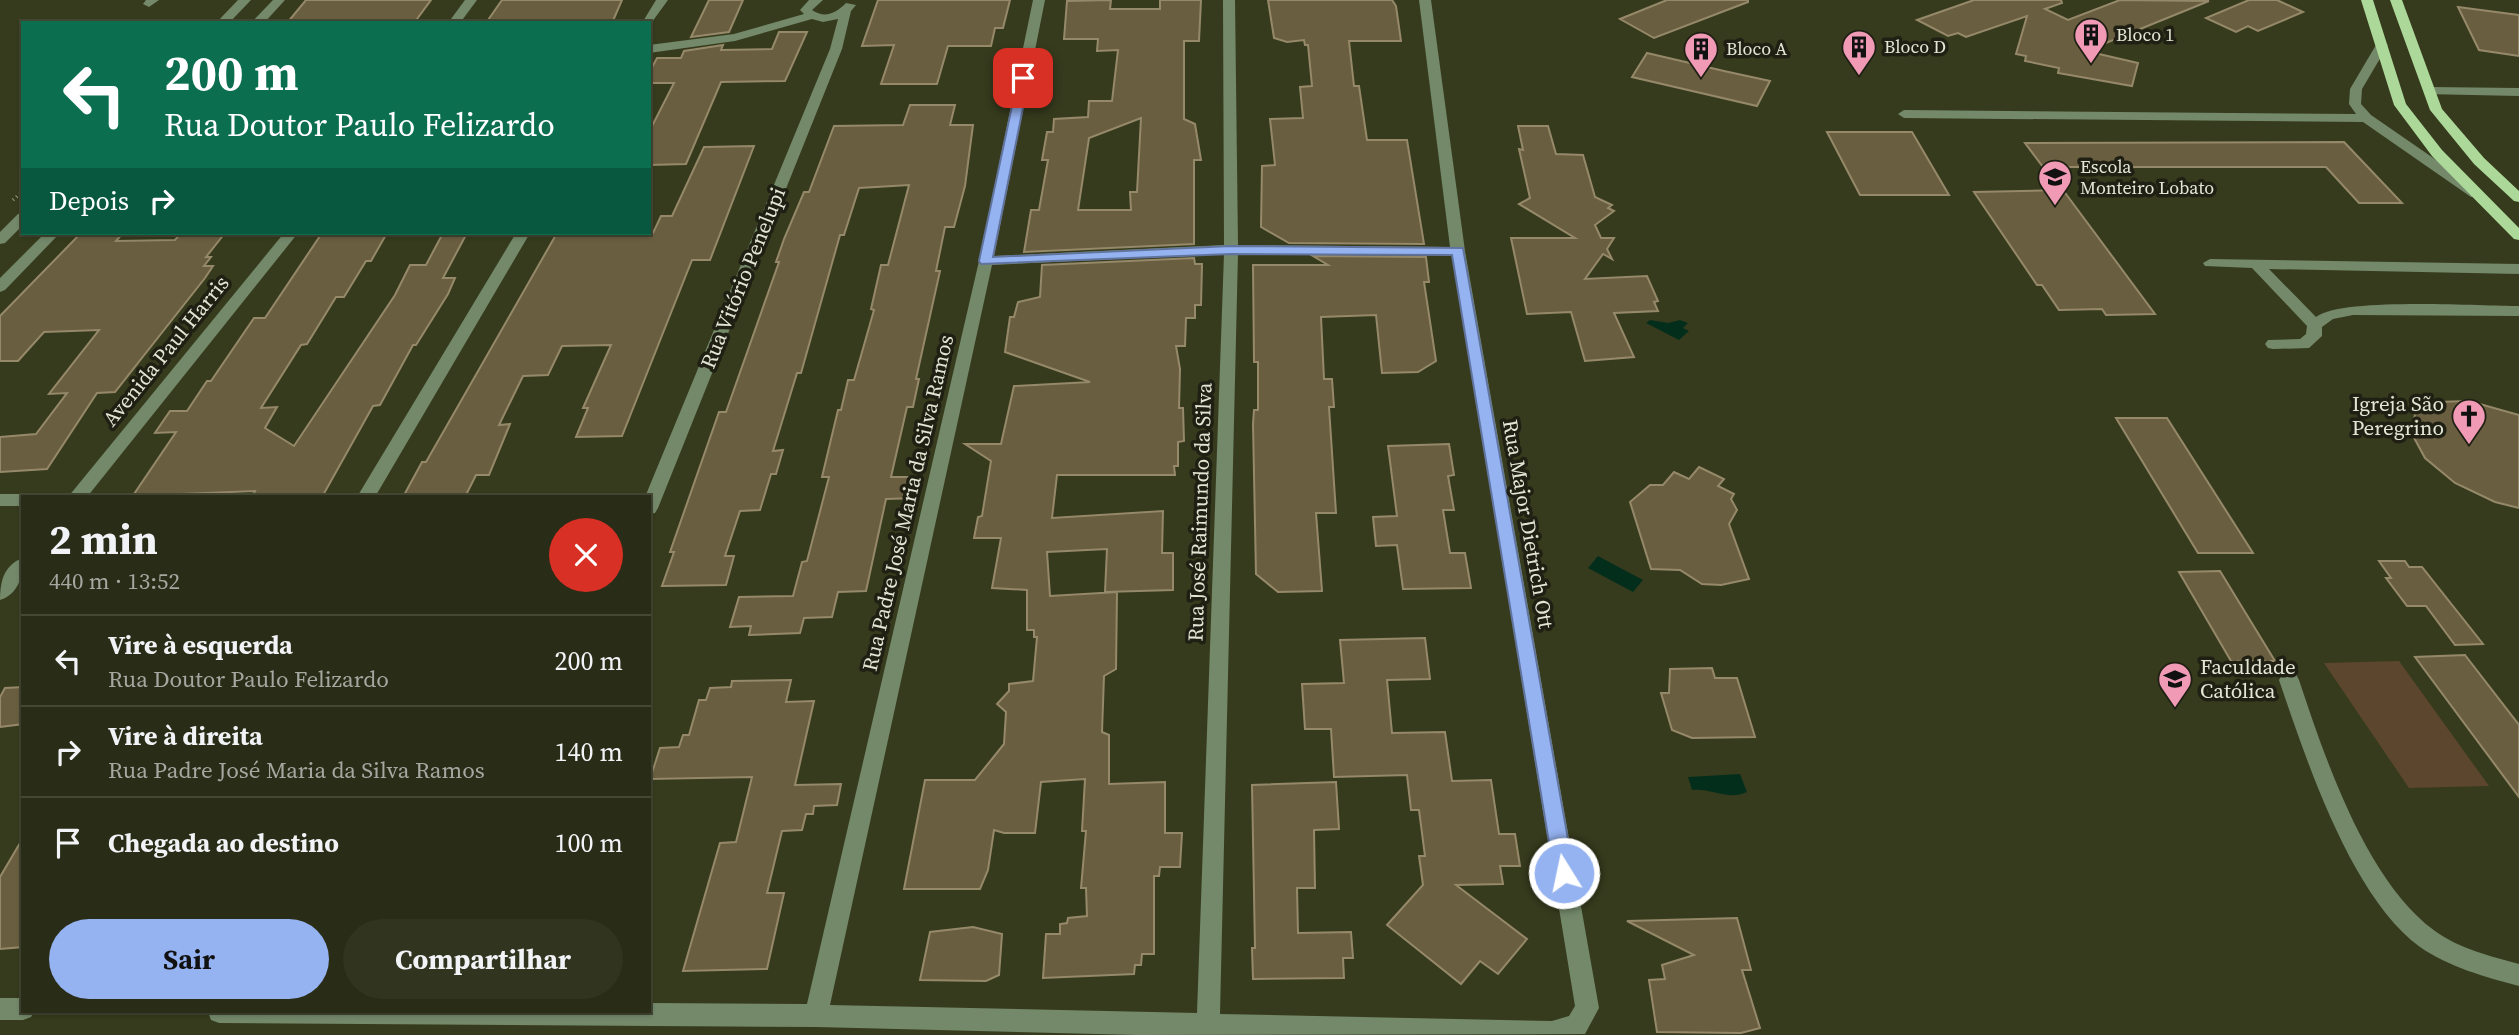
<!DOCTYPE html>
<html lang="pt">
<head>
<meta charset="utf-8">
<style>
  body { margin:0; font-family:"Source Serif 4",serif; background:#31341f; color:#f1f3f6; height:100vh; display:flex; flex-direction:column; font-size:26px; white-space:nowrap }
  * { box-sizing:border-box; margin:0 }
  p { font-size:23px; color:#a5a7a1 }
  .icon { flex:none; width:38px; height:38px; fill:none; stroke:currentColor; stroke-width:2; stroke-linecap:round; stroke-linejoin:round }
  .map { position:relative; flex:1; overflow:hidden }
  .panel { position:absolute; left:21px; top:495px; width:630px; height:518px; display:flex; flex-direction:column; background:#292c16; border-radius:0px; box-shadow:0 2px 5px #0004,0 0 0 2px #454835 }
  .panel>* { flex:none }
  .top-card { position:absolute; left:21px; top:21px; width:630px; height:214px; border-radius:0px; box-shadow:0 2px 5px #0004,0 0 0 2px #454835; background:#0b6e4f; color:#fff; overflow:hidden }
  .pin { position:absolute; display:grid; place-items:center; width:60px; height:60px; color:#fff; margin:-30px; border-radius:14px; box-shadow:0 4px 10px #0006 }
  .me { position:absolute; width:77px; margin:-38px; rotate:350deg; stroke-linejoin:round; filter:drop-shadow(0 0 5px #0008) }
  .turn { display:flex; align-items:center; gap:24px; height:147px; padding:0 28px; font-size:32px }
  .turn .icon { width:91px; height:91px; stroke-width:2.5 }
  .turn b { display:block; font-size:49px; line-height:60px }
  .then { display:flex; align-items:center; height:66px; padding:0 28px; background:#0003; gap:14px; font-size:26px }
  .round { display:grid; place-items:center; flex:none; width:74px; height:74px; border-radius:37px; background:#31341f }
  .head { display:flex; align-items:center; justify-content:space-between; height:119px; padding:0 28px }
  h1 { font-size:42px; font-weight:700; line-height:52px }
  .button { display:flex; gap:14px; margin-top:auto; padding:14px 28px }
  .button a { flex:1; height:80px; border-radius:42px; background:#95b2f1; color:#111; font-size:28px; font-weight:700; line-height:80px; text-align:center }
  .button a+a { background:#31341f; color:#f1f3f6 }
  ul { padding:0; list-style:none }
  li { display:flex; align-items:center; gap:21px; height:91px; padding:0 28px; border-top:2px solid #454835 }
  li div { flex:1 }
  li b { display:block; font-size:26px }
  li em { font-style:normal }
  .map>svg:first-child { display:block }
  .green { fill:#5c462e }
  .water { fill:#042e1c }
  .building { fill:#695e40; stroke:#958969; stroke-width:2; fill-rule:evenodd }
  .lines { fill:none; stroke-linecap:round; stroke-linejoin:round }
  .path { stroke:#959981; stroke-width:3.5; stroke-dasharray:1 3.5; stroke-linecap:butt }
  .minor { fill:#73896a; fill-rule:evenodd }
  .major { fill:#acd999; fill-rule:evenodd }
  .route { fill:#95b2f1; stroke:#61749d; stroke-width:2 }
  .labels { text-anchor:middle; stroke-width:7; stroke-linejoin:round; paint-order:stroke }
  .far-poi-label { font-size:18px; fill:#e3e6d4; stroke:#1f2013; text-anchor:start }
  .street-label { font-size:21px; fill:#e3e6d4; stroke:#1f2013 }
  .poi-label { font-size:21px; fill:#e3e6d4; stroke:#1f2013; text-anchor:end }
</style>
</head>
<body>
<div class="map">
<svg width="2519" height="1035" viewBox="0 0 2519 1035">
  <rect width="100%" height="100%" fill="#373b1d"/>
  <!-- green -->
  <polygon class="green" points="2399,661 2489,786 2409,788 2324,663"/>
  <!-- water -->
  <g class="water">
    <polygon points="1650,320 1668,323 1680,320 1688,323 1683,328 1689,331 1679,340 1646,323"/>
    <polygon points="1598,556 1643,580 1633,592 1588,568"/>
    <path d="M 1740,774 L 1747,792 C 1728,801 1712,788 1692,790 L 1688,777 Z"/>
  </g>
  <!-- building -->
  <g class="building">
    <polygon points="306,0 431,0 414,23 287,23"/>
    <polygon points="502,0 622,0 612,23 486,23"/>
    <polygon points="709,0 743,0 729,32 691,37"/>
    <polygon points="878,0 1010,0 1003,28 995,28 991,46 948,46 937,84 881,84 894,45 862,46"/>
    <path d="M 1111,0 L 1110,9 L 1160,9 L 1160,0 L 1201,0 L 1199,41 L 1184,41 L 1184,119 L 1195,124 L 1201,160 L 1194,160 L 1194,244 L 1024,252 L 1031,210 L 1039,210 L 1048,160 L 1042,160 L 1047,132 L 1053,132 L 1054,119 L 1088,117 L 1089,101 L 1112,101 L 1118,50 L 1097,51 L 1098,39 L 1064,39 L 1067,1 ZM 1141,118 L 1137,192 L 1130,192 L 1131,210 L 1078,210 L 1089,138 Z"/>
    <polygon points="1268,0 1392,0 1396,6 1401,41 1349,41 1354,86 1359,86 1367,140 1407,140 1424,244 1289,243 1261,227 1262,166 1275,165 1270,119 1303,118 1300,87 1312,86 1308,45 1305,45 1304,40 1287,42 1274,38"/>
    <polygon points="1667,0 1748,0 1748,2 1654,38 1620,19"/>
    <polygon points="1974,0 2061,0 2062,3 2045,9 2068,20 2120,0 2209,1 2086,51 2138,63 2132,86 2058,73 2059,68 2025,61 2026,56 2016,54 2027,16 1966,37 1958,33 1948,36 1917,20"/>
    <polygon points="2249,0 2277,0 2303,12 2258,31 2248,26 2236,32 2206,18"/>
    <polygon points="2458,7 2519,15 2519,56 2479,50"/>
    <polygon points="779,32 807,32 785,81 721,82 686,164 649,165 649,132 674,83 649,83 649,73 657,58 681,58 684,51 723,45 721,50 772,49"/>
    <polygon points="1647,53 1724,71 1770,81 1757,106 1632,77"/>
    <polygon points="910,105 955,105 950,125 973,125 965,186 954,227 945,227 936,271 940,271 916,379 919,379 913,407 907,407 891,477 920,477 916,498 886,499 866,591 838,592 832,617 804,618 800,633 749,635 751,626 730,627 739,597 793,596 802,562 807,561 829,477 822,477 838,410 841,410 848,380 854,380 874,310 871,309 881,265 888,265 909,185 859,188 844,235 840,235 801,373 797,373 773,451 783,450 776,474 771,474 760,510 740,511 725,556 734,556 726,585 662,586 674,552 670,552 719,412 726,412 779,262 776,262 784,239 804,192 809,192 834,126 903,125"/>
    <polygon points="1518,126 1548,126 1556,154 1583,155 1595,197 1612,205 1608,208 1614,211 1595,225 1601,238 1614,238 1607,249 1612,259 1603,254 1585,279 1647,276 1658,301 1654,302 1658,311 1614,313 1634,357 1585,361 1571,312 1527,314 1511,238 1575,238 1519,204 1530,198 1519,149 1523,150"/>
    <polygon points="1827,132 1912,132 1949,195 1860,195"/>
    <polygon points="2344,142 2402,203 2359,203 2326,167 2043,167 2025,143"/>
    <polygon points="754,146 710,260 692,260 622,436 576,437 588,408 583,408 611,345 562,346 548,375 523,376 499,425 510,424 489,475 476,475 465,497 403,497 422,462 426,462 557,233 653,233 661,216 672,216 704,147"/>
    <polygon points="2063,190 2155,314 2106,315 2102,309 2059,310 2042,285 2037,285 1974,192"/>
    <polygon points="81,233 123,233 116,241 175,240 181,233 225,233 206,257 211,257 204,266 213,266 205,278 115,392 97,393 47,469 0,472 0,437 36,434 67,393 49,394 99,330 44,332 18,361 0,361 0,316"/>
    <polygon points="322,233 387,233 371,261 366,261 344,297 336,297 307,344 301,345 261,408 277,407 265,428 294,446 395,295 410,265 426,265 443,233 467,233 443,278 455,278 448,294 416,345 413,345 380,405 373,406 322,497 252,497 255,491 181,494 179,497 132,497 176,432 155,433 170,411 187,411 207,381 211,381 254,318 265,318"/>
    <polygon points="1313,256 1426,257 1429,282 1424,282 1436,361 1418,372 1382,373 1376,315 1321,317 1324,379 1332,379 1334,407 1329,407 1336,513 1316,513 1322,591 1278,592 1256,574 1253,424 1254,410 1258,410 1258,362 1254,362 1253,265 1328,265"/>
    <polygon points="1194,258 1195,264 1202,264 1201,305 1195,305 1195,318 1186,318 1185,346 1176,346 1180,369 1179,408 1183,408 1184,441 1178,442 1178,466 1174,466 1175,475 1057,475 1052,518 1163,511 1162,553 1173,553 1173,590 1105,592 1107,549 1047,552 1050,596 1117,592 1116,669 1104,676 1102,732 1109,735 1109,784 1165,782 1165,833 1182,833 1180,867 1160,867 1159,876 1154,876 1154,954 1142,954 1141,965 1135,965 1134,974 1043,978 1046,934 1060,934 1060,924 1067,923 1068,918 1087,916 1086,888 1081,888 1086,831 1082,831 1085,779 1041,782 1035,833 1004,833 994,830 988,870 980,889 904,889 925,780 975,780 1004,744 1006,712 997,704 1009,691 1009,684 1033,681 1037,637 1034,637 1034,630 1027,630 1027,590 992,588 1001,538 974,538 978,517 982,516 991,461 965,444 1001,444 1014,386 1090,382 1005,352 1010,317 1014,317 1018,302 1040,297 1042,265"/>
    <polygon points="2469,401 2519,415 2519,508 2495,502 2455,483 2425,458 2412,434 2415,414 2436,402"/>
    <polygon points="2116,418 2167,418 2253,553 2198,553"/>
    <polygon points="1449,444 1454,475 1448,476 1454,510 1443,510 1450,553 1465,553 1471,588 1403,589 1397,545 1376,546 1373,517 1397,516 1388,446"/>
    <polygon points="1699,467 1724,479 1718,486 1734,494 1731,499 1737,510 1729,524 1749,579 1721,585 1702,584 1680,570 1651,569 1630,502 1650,485 1663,485 1674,472 1689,479"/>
    <polygon points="2379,561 2405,561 2409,567 2422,567 2483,644 2455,645 2426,606 2407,606 2386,578 2391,578"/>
    <polygon points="2220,571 2275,661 2231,661 2179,572"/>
    <polygon points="1425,638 1430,679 1387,680 1392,733 1445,732 1452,781 1491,780 1499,834 1515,834 1520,866 1500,866 1503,884 1456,885 1527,939 1498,974 1480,961 1461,984 1387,925 1423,885 1419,856 1425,856 1419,810 1411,810 1407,775 1334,777 1331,729 1305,729 1302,684 1344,683 1340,640"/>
    <polygon points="2465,655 2519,725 2519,797 2415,657"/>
    <polygon points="1712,668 1715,678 1737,678 1755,737 1692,738 1672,730 1661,693 1669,693 1670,669"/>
    <polygon points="791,680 786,702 814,701 795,785 841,784 837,805 814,806 813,814 806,814 802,830 782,831 767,893 784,893 767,969 683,971 720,843 736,842 752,777 650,779 660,748 679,747 683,735 689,735 699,700 706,700 710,688 731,687 732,681"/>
    <polygon points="23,687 23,724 0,727 0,697 5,688"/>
    <polygon points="1336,782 1339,829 1314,830 1315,888 1297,888 1298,933 1351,932 1353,958 1343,958 1344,978 1253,979 1252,948 1255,948 1252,785"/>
    <polygon points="23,838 23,947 0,949 0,877"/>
    <polygon points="1737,918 1751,970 1742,970 1760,1028 1741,1033 1657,1032 1649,980 1665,979 1662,965 1694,955 1627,921"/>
    <polygon points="973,927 1002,934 999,975 986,981 920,980 930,932"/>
  </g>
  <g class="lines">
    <!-- path -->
    <polyline class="path" points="13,200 23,191"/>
    <!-- minor -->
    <g class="minor">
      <polygon points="146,0 159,0 149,7 143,4"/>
      <polygon points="238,0 251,0 229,23 216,23"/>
      <polygon points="273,0 285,0 264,23 251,23"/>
      <polygon points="465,0 477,0 460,23 448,23"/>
      <polygon points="656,0 668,0 649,26 649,23 642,23"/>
      <path d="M 809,0 L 823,0 L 812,10 C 825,19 836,13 846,3 L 856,5 L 851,11 L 842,49 L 658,508 L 655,513 L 649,514 L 649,497 L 645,497 L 830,49 L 838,19 L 823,22 L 812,19 L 735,41 L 649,53 L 649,45 L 734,34 L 804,14 L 800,10 Z"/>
      <path d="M 1033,0 L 1045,0 L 994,256 L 1224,245 L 1223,0 L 1235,0 L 1238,245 L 1450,247 L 1419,0 L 1431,0 L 1465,251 L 1599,1008 L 1585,1034 L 1137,1035 L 816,1027 L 219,1023 L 211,1020 L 208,1012 L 649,1012 L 649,1003 L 807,1004 L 979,261 ZM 1238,253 L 1452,255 L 1575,1006 L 1569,1016 L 1552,1021 L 1220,1014 ZM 1224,254 L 1197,1013 L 830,1005 L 992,265 Z"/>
      <polygon points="2382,41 2388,45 2362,89 2361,104 2371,115 2481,191 2481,197 2471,197 2363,122 1904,118 1898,114 1904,110 2356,114 2349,104 2350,89 2376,45"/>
      <polygon points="2429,87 2519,88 2519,96 2425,94 2425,88"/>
      <polygon points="23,213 23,225 5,243 0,244 0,232 18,214"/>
      <polygon points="45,233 60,233 5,290 0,292 0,278"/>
      <polygon points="284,233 298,233 87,497 68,497"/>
      <polygon points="516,233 530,233 375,497 357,497"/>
      <path d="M 2210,259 L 2519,264 L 2519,274 L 2269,269 L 2316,317 C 2341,297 2480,306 2519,306 L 2519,316 L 2353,315 L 2333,319 L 2322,327 L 2322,336 L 2309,348 L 2273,349 L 2268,348 L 2265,344 L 2268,340 L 2300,339 L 2306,334 L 2307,326 L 2252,268 L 2205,266 L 2203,263 Z"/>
      <polygon points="0,494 23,494 30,497 23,497 23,506 0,506"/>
      <path d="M 23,558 C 23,575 19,594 0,600 C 0,583 3,565 23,558 Z"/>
      <path d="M 2289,672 L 2296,674 L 2299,680 C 2325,758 2366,881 2435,931 C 2460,949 2490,956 2519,964 L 2519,986 C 2485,977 2449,967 2420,947 C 2351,897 2306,759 2279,680 L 2282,674 Z"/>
      <polygon points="0,998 23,998 23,1012 34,1012 31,1017 23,1020 0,1020"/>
    </g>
    <!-- major -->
    <g class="major">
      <polygon points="2361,0 2373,0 2406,104 2442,150 2519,228 2519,240 2514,239 2432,156 2394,105"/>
      <polygon points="2390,0 2402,0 2442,109 2484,158 2519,191 2519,202 2514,201 2474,164 2430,110"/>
    </g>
  </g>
  <!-- route -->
  <polygon class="route" points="1023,75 1029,78 993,257 1231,246 1463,248 1574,873 1571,879 1564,882 1557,879 1554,873 1452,255 1231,254 981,264 979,261 1018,78"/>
  <!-- icons -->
  <defs>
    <g id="building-pin" transform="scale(1.75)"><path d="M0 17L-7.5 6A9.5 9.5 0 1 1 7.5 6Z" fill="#f09ab6" stroke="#1f2013"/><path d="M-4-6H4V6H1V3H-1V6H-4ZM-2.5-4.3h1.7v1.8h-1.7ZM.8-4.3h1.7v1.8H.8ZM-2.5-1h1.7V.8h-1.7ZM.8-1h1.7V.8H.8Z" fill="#111"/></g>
    <g id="school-pin" transform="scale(1.75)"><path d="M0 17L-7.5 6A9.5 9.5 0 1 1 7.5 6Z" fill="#f09ab6" stroke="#1f2013"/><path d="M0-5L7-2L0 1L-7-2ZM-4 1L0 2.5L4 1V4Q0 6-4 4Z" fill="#111"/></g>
    <g id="church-pin" transform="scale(1.75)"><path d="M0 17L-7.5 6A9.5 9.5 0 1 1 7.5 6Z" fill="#f09ab6" stroke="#1f2013"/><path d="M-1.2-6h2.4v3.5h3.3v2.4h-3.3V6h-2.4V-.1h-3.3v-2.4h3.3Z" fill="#111"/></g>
    <g id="university-pin" transform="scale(1.75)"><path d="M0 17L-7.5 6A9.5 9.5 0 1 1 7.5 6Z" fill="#f09ab6" stroke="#1f2013"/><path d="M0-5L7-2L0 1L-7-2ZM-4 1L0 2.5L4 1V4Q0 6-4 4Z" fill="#111"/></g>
  </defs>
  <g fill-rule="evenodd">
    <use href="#building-pin" x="2091" y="35"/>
    <use href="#building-pin" x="1859" y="47"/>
    <use href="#building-pin" x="1701" y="49"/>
    <use href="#school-pin" x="2055" y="177"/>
    <use href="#church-pin" x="2469" y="416"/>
    <use href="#university-pin" x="2175" y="679"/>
  </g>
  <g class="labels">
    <!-- far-poi labels -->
    <g class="far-poi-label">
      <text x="2116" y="41">Bloco 1</text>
      <text x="1884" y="53">Bloco D</text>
      <text x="1726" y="55">Bloco A</text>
      <text x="2080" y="173">Escola<tspan x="2080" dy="21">Monteiro Lobato</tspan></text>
    </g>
    <!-- street labels -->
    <g class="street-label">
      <text transform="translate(743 278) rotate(-68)" y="7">Rua Vitório Penelupi</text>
      <text transform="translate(166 351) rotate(-51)" y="7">Avenida Paul Harris</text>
      <text transform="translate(908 503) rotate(-77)" y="7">Rua Padre José Maria da Silva Ramos</text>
      <text transform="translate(1200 512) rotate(-88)" y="7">Rua José Raimundo da Silva</text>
      <text transform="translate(1528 524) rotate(80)" y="7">Rua Major Dietrich Ott</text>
    </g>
    <!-- poi labels -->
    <g class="poi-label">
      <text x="2444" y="411">Igreja São<tspan x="2444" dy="24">Peregrino</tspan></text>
      <text x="2200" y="674" text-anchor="start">Faculdade<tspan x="2200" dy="24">Católica</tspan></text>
    </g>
  </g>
</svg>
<div class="pin" style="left:1023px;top:78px;background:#d93025"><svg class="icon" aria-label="arrive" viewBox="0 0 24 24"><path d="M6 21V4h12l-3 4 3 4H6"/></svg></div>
<svg class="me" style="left:1564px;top:873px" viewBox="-20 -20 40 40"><circle r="17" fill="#95b2f1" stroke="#fff" stroke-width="3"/><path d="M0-11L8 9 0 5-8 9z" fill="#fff"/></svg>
<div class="top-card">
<div class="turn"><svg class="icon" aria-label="left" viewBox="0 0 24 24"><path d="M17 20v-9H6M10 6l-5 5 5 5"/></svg><div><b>200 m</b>Rua Doutor Paulo Felizardo</div></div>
<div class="then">Depois<svg class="icon" aria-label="right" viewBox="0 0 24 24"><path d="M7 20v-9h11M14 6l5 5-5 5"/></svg></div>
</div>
<section class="panel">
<div class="head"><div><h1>2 min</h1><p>440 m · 13:52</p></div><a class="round" style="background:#d93025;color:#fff"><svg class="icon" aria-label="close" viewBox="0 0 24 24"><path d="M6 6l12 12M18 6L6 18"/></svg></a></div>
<ul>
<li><svg class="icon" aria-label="left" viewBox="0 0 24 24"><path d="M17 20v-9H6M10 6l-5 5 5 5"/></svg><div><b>Vire à esquerda</b><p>Rua Doutor Paulo Felizardo</p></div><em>200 m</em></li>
<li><svg class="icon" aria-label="right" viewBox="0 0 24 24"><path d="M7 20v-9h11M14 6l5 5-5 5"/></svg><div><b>Vire à direita</b><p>Rua Padre José Maria da Silva Ramos</p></div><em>140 m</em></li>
<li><svg class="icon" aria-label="arrive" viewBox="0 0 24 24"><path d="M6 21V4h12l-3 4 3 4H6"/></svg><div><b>Chegada ao destino</b></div><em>100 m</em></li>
</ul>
<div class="button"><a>Sair</a><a>Compartilhar</a></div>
</section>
</div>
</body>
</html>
